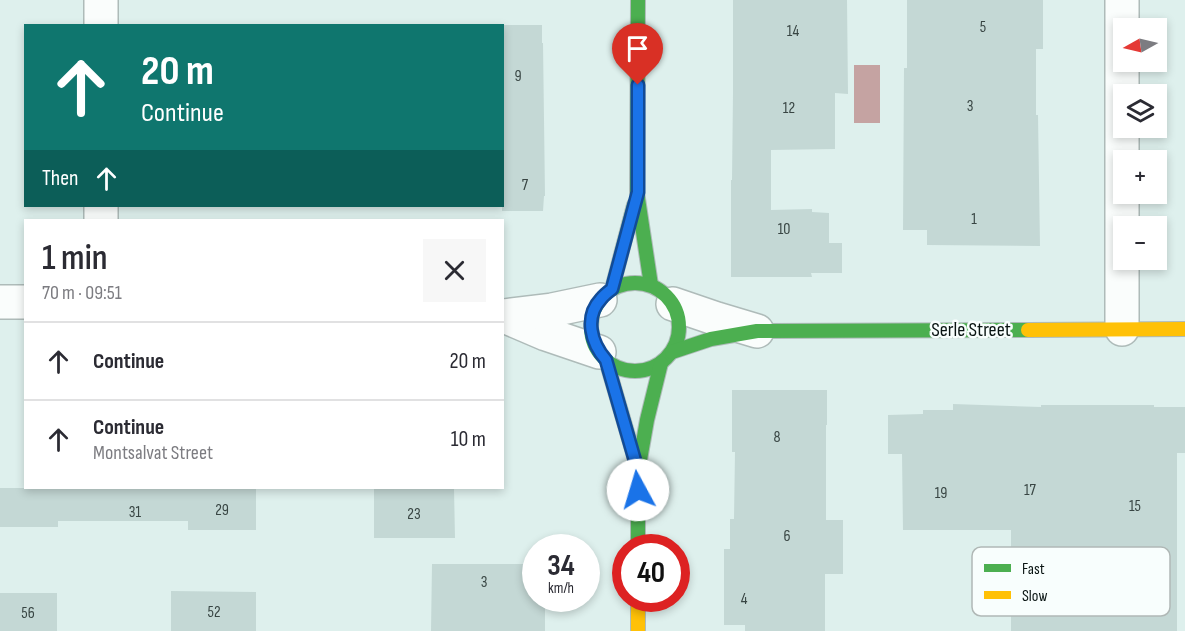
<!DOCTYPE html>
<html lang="en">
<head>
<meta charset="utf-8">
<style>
  body { margin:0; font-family:"Sofia Sans Condensed",sans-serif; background:#f7f7f7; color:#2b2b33; height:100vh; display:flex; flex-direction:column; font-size:22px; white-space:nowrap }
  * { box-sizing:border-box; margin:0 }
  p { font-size:20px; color:#7c7c81 }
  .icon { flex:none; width:33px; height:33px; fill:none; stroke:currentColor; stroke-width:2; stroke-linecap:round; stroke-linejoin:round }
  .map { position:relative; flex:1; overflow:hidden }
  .details { position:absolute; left:24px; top:219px; width:480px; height:270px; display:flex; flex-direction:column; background:#fff; border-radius:0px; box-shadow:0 3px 9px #0003 }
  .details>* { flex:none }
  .top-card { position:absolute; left:24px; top:24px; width:480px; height:183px; border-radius:0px; box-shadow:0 3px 9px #0003; background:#0f766e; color:#fff; overflow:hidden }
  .needle { width:39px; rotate:262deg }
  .buttons { position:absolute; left:1113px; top:18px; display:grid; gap:12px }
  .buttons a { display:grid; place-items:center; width:54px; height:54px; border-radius:0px; background:#fff; box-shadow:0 3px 9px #0003; font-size:30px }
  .speed { position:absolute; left:522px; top:534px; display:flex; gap:12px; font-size:30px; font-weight:700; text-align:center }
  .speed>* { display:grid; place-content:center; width:78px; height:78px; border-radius:50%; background:#fff; box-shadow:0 3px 9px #0003; line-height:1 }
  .speed small { font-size:15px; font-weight:400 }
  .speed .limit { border:9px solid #d22; background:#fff; color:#111 }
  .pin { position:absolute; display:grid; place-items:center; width:51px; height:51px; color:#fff; margin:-62px -26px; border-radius:50% 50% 50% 0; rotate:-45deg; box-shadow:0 0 6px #0007 }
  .pin .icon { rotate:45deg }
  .me { position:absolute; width:66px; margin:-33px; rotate:354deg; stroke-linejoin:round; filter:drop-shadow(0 0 4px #0008) }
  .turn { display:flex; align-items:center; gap:21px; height:126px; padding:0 18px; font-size:27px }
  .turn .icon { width:78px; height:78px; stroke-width:2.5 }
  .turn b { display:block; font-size:42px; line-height:51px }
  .then { display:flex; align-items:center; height:57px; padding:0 18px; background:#0003; gap:12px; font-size:22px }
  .round { display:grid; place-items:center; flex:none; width:63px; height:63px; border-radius:0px; background:#f7f7f7 }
  .summary { display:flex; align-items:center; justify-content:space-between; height:102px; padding:0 18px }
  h1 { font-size:36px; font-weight:600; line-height:45px }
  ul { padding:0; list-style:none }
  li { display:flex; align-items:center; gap:18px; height:78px; padding:0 18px; border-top:2px solid #e1e1e2 }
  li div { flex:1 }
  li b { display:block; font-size:22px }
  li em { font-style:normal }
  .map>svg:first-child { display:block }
  .water { fill:#c5a3a2 }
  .building { fill:#c4d8d5 }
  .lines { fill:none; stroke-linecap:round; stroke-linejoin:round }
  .street-casing { stroke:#aebbb9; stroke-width:36 }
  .fast-casing { stroke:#aebbb9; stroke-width:16 }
  .slow-casing { stroke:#aebbb9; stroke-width:16 }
  .street { stroke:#fafdfc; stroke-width:33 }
  .fast { stroke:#4caf50; stroke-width:14 }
  .slow { stroke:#ffc107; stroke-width:14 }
  .route-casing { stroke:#114b97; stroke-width:15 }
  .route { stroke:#1a73e8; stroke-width:10 }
  .labels { text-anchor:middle; stroke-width:5; stroke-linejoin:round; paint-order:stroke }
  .number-label { font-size:16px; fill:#384543 }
  .street-label { font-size:20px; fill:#091412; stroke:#f8fefd }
  .key { fill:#f8fefd; stroke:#b0b8b6; stroke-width:1.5 }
  .key-label { font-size:16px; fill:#091412 }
</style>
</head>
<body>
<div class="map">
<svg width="1185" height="631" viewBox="0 0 1185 631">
  <rect width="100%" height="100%" fill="#def0ed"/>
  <!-- water -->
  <rect class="water" x="854" y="65" width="26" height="58"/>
  <!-- building -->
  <g class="building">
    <polygon points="733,0 847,0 848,94 835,93 835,149 771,150 771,210 812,209 812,212 829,213 829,243 842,243 842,273 811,273 812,277 731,277 731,180 732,180 733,93"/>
    <polygon points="907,0 1043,0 1043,49 1036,49 1036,115 1038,115 1040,246 927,245 927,230 903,230 904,68 907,68"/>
    <polygon points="502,25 542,25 542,43 543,43 545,196 544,196 543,211 502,211"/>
    <polygon points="732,390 827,390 827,425 826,425 826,520 843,520 843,574 825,574 825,631 745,631 745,625 724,625 724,549 730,549 730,519 734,519 735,452 732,452"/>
    <polygon points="953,404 1041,407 1041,405 1154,405 1154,407 1185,407 1185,453 1177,453 1177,631 1011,631 1011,530 903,530 902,454 888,454 888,415 923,414 923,410 953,410"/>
    <polygon points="0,488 256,488 256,530 188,530 188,521 58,521 58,527 0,527"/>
    <polygon points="374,488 454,488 455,538 374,538"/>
    <polygon points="432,564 536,564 536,598 545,598 545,631 431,631"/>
    <polygon points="171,591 256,592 256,631 171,631"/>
    <rect x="0" y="593" width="57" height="38"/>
  </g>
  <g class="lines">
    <!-- street casing -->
    <g class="street-casing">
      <g id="street">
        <polyline points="101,0 101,26"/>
        <polyline points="101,206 101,220"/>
        <polyline points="0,302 26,302"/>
        <polyline points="673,304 717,319 757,331"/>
        <polyline points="504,316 546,334 599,352"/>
        <polyline points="504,316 552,310 600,300"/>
        <polyline points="1122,329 1122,0"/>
      </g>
    </g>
    <!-- fast casing -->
    <g class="fast-casing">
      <g id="fast">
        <polyline points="638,0 637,192 651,285"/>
        <circle cx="635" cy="327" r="44"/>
        <polyline points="612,289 634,205"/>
        <polyline points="672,352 711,339 757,331 1028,330"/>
        <polyline points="606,360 636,463"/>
        <polyline points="638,548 638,471 647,420 661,363"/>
      </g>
    </g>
    <!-- slow casing -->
    <g class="slow-casing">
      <g id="slow">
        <polyline points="1028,330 1185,329"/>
        <polyline points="638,598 638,631"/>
      </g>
    </g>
    <!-- street -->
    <use href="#street" class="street"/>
    <!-- fast -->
    <use href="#fast" class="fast"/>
    <!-- slow -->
    <use href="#slow" class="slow"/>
  </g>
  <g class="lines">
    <!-- route casing -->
    <g class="route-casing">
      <path id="route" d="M 638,85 L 638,192 L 612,289 C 608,292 604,295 601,299 C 584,317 591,343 606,360 L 638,471 L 638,490"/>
    </g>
    <!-- route -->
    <use href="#route" class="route"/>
  </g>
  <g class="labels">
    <!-- number labels -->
    <g class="number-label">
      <text x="983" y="32">5</text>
      <text x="793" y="36">14</text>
      <text x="518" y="81">9</text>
      <text x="970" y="111">3</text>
      <text x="789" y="113">12</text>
      <text x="525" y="190">7</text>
      <text x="974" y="224">1</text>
      <text x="784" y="234">10</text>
      <text x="777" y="442">8</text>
      <text x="1030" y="495">17</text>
      <text x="941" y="498">19</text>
      <text x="1135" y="511">15</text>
      <text x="222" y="515">29</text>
      <text x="135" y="517">31</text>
      <text x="414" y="519">23</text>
      <text x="787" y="541">6</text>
      <text x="484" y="587">3</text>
      <text x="744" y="604">4</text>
      <text x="214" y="617">52</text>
      <text x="28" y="618">56</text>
    </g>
    <!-- street labels -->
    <g class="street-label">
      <text x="971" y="336">Serle Street</text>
    </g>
  </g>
  <!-- legend -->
  <rect x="972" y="547" width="198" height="69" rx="9" class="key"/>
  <rect x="984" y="564" width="27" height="8" fill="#4caf50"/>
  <rect x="984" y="591" width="27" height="8" fill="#ffc107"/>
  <g class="key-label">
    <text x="1022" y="574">Fast</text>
    <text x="1022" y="601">Slow</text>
  </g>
</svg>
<div class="buttons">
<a><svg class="needle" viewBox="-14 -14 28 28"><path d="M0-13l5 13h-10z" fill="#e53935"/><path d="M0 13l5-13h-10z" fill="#7c7c81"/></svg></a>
<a><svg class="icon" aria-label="layers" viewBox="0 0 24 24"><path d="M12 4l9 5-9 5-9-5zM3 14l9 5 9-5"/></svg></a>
<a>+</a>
<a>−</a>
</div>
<div class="speed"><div>34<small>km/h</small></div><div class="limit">40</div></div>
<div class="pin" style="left:638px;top:85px;background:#d93025"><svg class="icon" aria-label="arrive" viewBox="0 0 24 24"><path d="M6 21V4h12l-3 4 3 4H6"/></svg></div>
<svg class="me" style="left:638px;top:490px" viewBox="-20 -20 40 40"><circle r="19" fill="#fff"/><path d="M0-13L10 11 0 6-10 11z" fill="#1a73e8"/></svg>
<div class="top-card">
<div class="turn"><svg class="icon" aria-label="ahead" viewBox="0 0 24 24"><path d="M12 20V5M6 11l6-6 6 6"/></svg><div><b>20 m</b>Continue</div></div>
<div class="then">Then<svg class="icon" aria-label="ahead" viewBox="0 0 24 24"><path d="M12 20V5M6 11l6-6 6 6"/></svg></div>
</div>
<section class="details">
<div class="summary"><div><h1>1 min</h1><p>70 m · 09:51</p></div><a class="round"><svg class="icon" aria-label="close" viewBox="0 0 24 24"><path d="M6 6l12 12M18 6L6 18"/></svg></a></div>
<ul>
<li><svg class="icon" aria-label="ahead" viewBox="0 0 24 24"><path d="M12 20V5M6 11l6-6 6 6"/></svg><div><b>Continue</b></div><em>20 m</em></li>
<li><svg class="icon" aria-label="ahead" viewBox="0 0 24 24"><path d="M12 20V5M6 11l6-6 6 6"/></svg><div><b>Continue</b><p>Montsalvat Street</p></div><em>10 m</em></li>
</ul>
</section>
</div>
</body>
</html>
